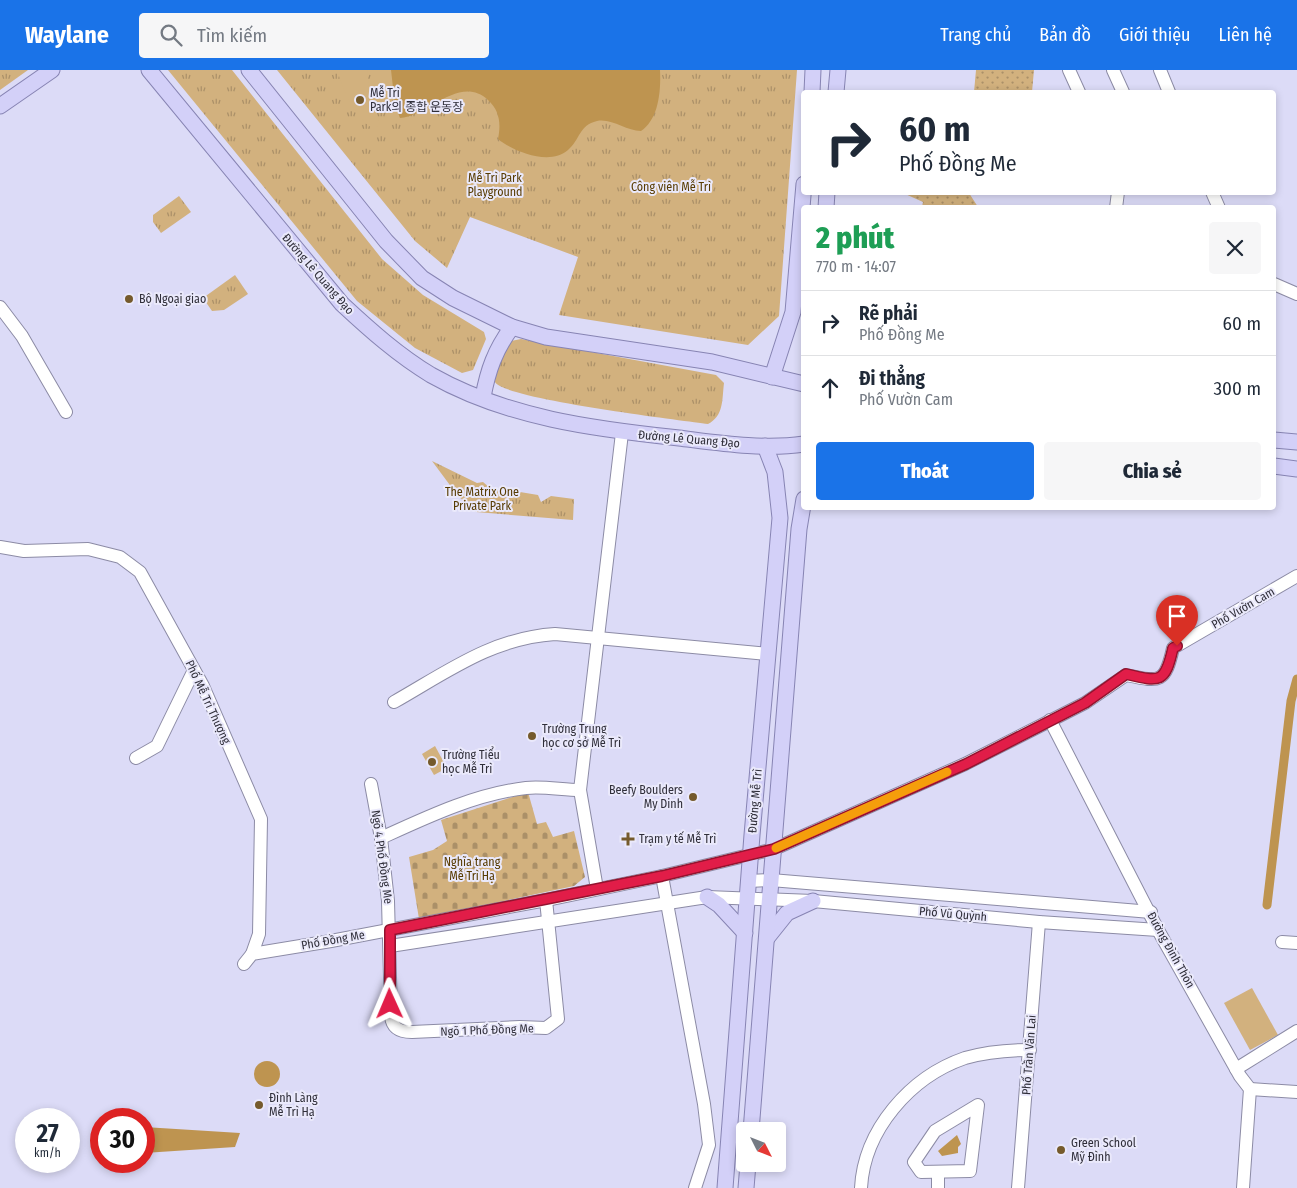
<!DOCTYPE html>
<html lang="vi">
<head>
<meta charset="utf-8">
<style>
  body { margin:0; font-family:"Fira Sans Condensed","Noto Sans KR",sans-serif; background:#f6f6f7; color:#1f2937; height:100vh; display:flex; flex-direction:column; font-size:19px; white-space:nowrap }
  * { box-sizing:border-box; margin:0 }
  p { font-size:16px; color:#747a83 }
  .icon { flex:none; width:28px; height:28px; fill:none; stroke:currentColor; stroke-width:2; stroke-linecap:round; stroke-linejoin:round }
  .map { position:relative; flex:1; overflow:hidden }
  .drawer { position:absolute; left:801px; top:135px; width:475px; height:305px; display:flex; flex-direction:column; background:#fff; border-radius:5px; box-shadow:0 2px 8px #0003 }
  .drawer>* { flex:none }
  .guide { position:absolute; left:801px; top:20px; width:475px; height:105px; border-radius:5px; box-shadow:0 2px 8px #0003; background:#fff; color:#1f2937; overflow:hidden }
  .needle { width:32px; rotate:132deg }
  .tools { position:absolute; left:736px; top:1052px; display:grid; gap:10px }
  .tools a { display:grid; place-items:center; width:50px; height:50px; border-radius:5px; background:#fff; box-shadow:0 2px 8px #0003; font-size:25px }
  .speed { position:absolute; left:15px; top:1038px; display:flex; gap:10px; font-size:25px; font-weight:700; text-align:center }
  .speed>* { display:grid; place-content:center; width:65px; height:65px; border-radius:50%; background:#fff; box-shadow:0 2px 8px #0003; line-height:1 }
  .speed small { font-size:12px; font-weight:400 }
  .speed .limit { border:8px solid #d22; background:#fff; color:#111 }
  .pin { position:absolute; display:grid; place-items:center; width:42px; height:42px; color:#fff; margin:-51px -21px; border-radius:50% 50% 50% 0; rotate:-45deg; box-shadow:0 0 5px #0007 }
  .pin .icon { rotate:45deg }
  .me { position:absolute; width:55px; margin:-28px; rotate:359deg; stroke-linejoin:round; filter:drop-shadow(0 0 4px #0008) }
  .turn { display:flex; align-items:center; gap:18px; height:105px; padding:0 15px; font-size:22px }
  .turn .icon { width:65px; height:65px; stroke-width:2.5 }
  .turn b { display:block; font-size:35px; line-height:42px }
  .round { display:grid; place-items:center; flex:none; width:52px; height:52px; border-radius:5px; background:#f6f6f7 }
  .overview { display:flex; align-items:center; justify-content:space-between; height:85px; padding:0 15px }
  h1 { font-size:30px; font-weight:800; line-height:38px; color:#1e9e55 }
  .action { display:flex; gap:10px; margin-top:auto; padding:10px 15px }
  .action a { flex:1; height:58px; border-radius:5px; background:#1a73e8; color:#fff; font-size:20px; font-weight:800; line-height:58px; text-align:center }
  .action a+a { background:#f6f6f7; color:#1f2937 }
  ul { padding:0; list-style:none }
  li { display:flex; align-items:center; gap:15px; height:65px; padding:0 15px; border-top:1px solid #e0e1e3 }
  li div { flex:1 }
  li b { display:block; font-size:19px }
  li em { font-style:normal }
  header { display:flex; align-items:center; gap:30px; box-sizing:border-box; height:70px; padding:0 25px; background:#1a73e8; color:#fff }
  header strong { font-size:24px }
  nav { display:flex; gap:28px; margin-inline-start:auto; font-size:18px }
  .search { width:350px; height:45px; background:#f6f6f7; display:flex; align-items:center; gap:12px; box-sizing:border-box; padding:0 18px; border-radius:5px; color:#747a83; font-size:19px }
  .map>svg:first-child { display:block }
  .grass { fill:url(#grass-tufts) }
  .cemetery { fill:url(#cemetery-stones) }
  .garden { fill:url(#garden-dots) }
  .pitch { fill:#d2b17e }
  .water { fill:#be9450 }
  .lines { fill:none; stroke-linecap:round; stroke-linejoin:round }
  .canal { stroke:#be9450; stroke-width:9 }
  .minor-casing { stroke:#8c8ba5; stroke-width:14 }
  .major-casing { stroke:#8784b3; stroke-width:17 }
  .minor { stroke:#fff; stroke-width:12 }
  .major { stroke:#d3d0f8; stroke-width:15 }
  .route-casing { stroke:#92132f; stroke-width:12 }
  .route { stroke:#e11d48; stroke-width:9 }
  .slow { stroke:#f59e0b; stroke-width:9 }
  .poi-dot { fill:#755a2c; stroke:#eae9fb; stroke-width:2 }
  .labels { text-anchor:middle; stroke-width:4; stroke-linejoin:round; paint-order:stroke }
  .poi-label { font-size:12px; fill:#302f3a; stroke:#eae9fb; text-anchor:start }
  .park-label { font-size:12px; fill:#573b01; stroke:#eae9fb }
  .street-label { font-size:12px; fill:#302f3a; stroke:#eae9fb }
</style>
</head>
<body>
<header>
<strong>Waylane</strong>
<div class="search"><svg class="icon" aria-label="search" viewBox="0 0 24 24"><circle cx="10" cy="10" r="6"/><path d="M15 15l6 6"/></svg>Tìm kiếm</div>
<nav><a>Trang chủ</a><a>Bản đồ</a><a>Giới thiệu</a><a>Liên hệ</a></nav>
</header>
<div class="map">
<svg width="1297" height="1118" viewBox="0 0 1297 1118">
  <defs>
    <pattern id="grass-tufts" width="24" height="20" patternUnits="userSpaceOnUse" patternTransform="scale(1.25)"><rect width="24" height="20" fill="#d2b17e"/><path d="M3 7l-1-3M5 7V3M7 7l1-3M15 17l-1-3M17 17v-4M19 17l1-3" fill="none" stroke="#ab9068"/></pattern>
    <pattern id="cemetery-stones" width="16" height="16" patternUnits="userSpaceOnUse" patternTransform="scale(1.25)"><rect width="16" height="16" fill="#d2b17e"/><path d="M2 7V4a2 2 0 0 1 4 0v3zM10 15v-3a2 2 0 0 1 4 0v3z" fill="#ab9068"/></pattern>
    <pattern id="garden-dots" width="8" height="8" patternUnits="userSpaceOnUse" patternTransform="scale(1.25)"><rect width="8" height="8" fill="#d2b17e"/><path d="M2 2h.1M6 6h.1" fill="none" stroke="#ab9068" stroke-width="1.8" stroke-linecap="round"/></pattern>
  </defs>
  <rect width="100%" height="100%" fill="#dcdbf7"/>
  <!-- grass -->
  <g class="grass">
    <polygon points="0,0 28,0 0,20"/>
    <polygon points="168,0 232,0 382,189 423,225 484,262 486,269 473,300 462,303 415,278 357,231"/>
    <polygon points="277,0 797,0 779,246 748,275 559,245 578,187 470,147 447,198 415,171"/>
    <polygon points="179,126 191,142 161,163 153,152 153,145"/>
    <polygon points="235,205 248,224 224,240 212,241 203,228"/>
    <path d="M 521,269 L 716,305 L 724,313 C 722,329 724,346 708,354 C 680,350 504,329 495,312 C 491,305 505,277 511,271 Z"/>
    <path d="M 432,391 L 477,413 L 483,412 C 491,420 501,422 510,418 L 520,422 L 538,425 L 541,432 L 551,426 L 574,429 L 573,450 L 476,442 L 458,426 Z"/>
  </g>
  <!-- cemetery -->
  <polygon class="cemetery" points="528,722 537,754 546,752 553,767 574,761 585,807 574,816 419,849 409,787 433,780 447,771 441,750"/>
  <!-- garden -->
  <g class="garden">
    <polygon points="976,0 1034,0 1032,22 974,22"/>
    <polygon points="903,123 969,123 978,137 922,137 923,132"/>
  </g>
  <!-- pitch -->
  <g class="pitch">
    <path d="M 337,0 L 367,0 L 370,24 L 380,55 L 373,59 C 354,45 344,23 337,0 Z"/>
    <polygon points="435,676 447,698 434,705 422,684"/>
    <polygon points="1252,918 1278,965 1250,980 1224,933"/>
  </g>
  <!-- water -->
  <g class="water">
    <path d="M 391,0 L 660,0 C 661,20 659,49 641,61 C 626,61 612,48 597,51 C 579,55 580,70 568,80 C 550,96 514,82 498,69 C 501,54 500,41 488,30 C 460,4 428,46 400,48 L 395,35 Z"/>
    <circle cx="267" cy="1004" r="13"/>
    <polygon points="144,1057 240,1063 235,1077 144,1083"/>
    <polygon points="957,1065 961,1074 958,1077 958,1083 942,1086 938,1081"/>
  </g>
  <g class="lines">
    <!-- canal -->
    <polyline class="canal" points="1267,835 1291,631 1297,609"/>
    <!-- minor casing -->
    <g class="minor-casing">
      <g id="minor">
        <polyline points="1069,0 1079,22"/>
        <polyline points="1113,0 1123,22"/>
        <polyline points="1160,0 1169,22"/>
        <polyline points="1212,122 1219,138"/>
        <polyline points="1116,138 1118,122"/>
        <polyline points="1274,214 1297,224"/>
        <polyline points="0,237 22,266 66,342"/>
        <polyline points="0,477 24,481 88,479 120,487 140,502 203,616 261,749 259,864 252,884"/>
        <path d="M 394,632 C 447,602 492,568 555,564 L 768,584"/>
        <polyline points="1050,650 1158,860 1240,1006 1250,1019 1243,1118"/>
        <polyline points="136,688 157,676 194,600"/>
        <path d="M 371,714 L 381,768 L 388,831 L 391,946 C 392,958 399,962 412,962 L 520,957 L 546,958 L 558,949 L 546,830"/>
        <path d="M 381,768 C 427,747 475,724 526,718 C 543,716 563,720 580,720"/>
        <polyline points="662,806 704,1034 709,1075 695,1118"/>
        <polyline points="749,811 771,810 1151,842"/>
        <polyline points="597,819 580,720 622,363"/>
        <polyline points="1282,872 1297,873"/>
        <polyline points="390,876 707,827 813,831 1039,852 1158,860"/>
        <path d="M 244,894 L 252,884 L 331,871 L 546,830 L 662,806 L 774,779 L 965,694 L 1085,633 L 1126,605 C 1160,612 1165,614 1173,578 L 1297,506"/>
        <polyline points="1236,999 1297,961"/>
        <polyline points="1250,1019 1297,1022"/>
        <polygon points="978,1035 970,1101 921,1102 914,1092 935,1061"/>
        <path d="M 861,1118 C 864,1060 910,1007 965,988 C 986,982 1008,980 1030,980"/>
        <polyline points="938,1118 938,1102"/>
        <polyline points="1018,1118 1039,852"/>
      </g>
    </g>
    <!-- major casing -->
    <g class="major-casing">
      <g id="major">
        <path d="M 149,0 L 342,234 C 370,260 398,285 431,305 C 507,348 594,359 679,368 C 719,373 763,380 804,374"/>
        <polyline points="249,0 386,171 422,208 453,228 512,257 546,267 712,292 804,314"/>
        <polyline points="812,22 813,0"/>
        <polyline points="836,22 838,0"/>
        <polyline points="0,36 52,0"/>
        <polyline points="826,138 827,122"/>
        <polyline points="772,307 793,242 804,114"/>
        <path d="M 483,327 C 488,300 495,280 512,257"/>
        <polyline points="1274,370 1297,372"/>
        <polyline points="1274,396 1297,399"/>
        <polyline points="707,827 719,835 745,863"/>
        <polyline points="767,868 787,843 813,831"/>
        <polyline points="751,1061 799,459 804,429"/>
        <polyline points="725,1118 752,765 780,448 775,402 765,376"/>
        <polyline points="746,1118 748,1094"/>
      </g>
    </g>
    <!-- minor -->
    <use href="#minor" class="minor"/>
    <!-- major -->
    <use href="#major" class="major"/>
  </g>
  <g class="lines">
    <!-- route casing -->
    <g class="route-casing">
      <path id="route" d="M 390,934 L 390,860 L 662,806 L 774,779 L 966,694 L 1085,633 L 1126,604 C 1160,612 1165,614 1173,578 L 1177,576"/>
    </g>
    <!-- route -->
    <use href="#route" class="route"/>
    <!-- slow -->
    <polyline class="slow" points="776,778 947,702"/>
  </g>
  <!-- markers -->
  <g class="poi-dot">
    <circle cx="360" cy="30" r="5"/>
    <circle cx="129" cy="229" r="5"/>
    <circle cx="532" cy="666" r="5"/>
    <circle cx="432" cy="692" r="5"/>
    <circle cx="693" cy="727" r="5"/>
    <path d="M625.5 761.5h5v5h5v5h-5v5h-5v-5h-5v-5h5z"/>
    <circle cx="259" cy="1035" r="5"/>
    <circle cx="1061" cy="1080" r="5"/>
  </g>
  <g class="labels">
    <!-- poi labels -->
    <g class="poi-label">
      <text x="370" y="27">Mễ Trì<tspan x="370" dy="14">Park의 종합 운동장</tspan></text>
      <text x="139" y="233">Bộ Ngoại giao</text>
      <text x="542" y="663">Trường Trung<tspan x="542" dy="14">học cơ sở Mễ Trì</tspan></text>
      <text x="442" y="689">Trường Tiểu<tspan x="442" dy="14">học Mễ Trì</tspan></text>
      <text x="683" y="724" text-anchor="end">Beefy Boulders<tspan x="683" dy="14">My Dinh</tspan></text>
      <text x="639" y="773">Trạm y tế Mễ Trì</text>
      <text x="269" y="1032">Đình Làng<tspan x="269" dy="14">Mễ Trì Hạ</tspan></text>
      <text x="1071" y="1077">Green School<tspan x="1071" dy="14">Mỹ Đình</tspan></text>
    </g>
    <!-- park labels -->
    <g class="park-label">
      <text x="495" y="112">Mễ Trì Park<tspan x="495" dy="14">Playground</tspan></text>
      <text x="671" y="121">Công viên Mễ Trì</text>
      <text x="482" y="426">The Matrix One<tspan x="482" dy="14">Private Park</tspan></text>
      <text x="472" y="796">Nghĩa trang<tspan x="472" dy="14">Mễ Trì Hạ</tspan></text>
    </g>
    <!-- street labels -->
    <g class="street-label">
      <text transform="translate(318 204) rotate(49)" y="4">Đường Lê Quang Đạo</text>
      <text transform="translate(689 369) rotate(5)" y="4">Đường Lê Quang Đạo</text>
      <text transform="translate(1243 538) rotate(-30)" y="4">Phố Vườn Cam</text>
      <text transform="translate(208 632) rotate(65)" y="4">Phố Mễ Trì Thượng</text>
      <text transform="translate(755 731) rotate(-85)" y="4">Đường Mễ Trì</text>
      <text transform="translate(382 787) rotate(82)" y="4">Ngõ 4 Phố Đồng Me</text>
      <text transform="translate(953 844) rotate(5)" y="4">Phố Vũ Quỳnh</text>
      <text transform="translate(333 870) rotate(-10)" y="4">Phố Đồng Me</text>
      <text transform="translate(1171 880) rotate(61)" y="4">Đường Đình Thôn</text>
      <text transform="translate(487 960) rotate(-2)" y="4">Ngõ 1 Phố Đồng Me</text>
      <text transform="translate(1029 985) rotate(-86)" y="4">Phố Trần Văn Lai</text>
    </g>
  </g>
</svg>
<div class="tools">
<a><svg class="needle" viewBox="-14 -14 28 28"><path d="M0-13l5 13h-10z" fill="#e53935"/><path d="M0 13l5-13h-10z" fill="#747a83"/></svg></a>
</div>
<div class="speed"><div>27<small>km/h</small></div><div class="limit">30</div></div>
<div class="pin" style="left:1177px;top:576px;background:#d93025"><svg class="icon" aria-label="arrive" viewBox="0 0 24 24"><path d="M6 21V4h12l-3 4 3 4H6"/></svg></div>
<svg class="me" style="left:390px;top:934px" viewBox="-20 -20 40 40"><path d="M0-17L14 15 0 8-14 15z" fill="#e11d48" stroke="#fff" stroke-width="4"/></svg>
<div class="guide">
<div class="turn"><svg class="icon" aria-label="right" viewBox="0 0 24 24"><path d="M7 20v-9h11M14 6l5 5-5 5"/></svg><div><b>60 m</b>Phố Đồng Me</div></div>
</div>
<section class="drawer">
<div class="overview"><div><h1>2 phút</h1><p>770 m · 14:07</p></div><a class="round"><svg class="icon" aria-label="close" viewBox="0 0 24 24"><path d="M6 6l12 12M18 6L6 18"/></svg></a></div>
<ul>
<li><svg class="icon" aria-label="right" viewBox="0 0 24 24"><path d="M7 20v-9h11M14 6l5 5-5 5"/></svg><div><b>Rẽ phải</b><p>Phố Đồng Me</p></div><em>60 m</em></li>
<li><svg class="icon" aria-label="ahead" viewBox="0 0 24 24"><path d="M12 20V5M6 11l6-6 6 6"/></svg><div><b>Đi thẳng</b><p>Phố Vườn Cam</p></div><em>300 m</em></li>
</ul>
<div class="action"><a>Thoát</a><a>Chia sẻ</a></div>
</section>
</div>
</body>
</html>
